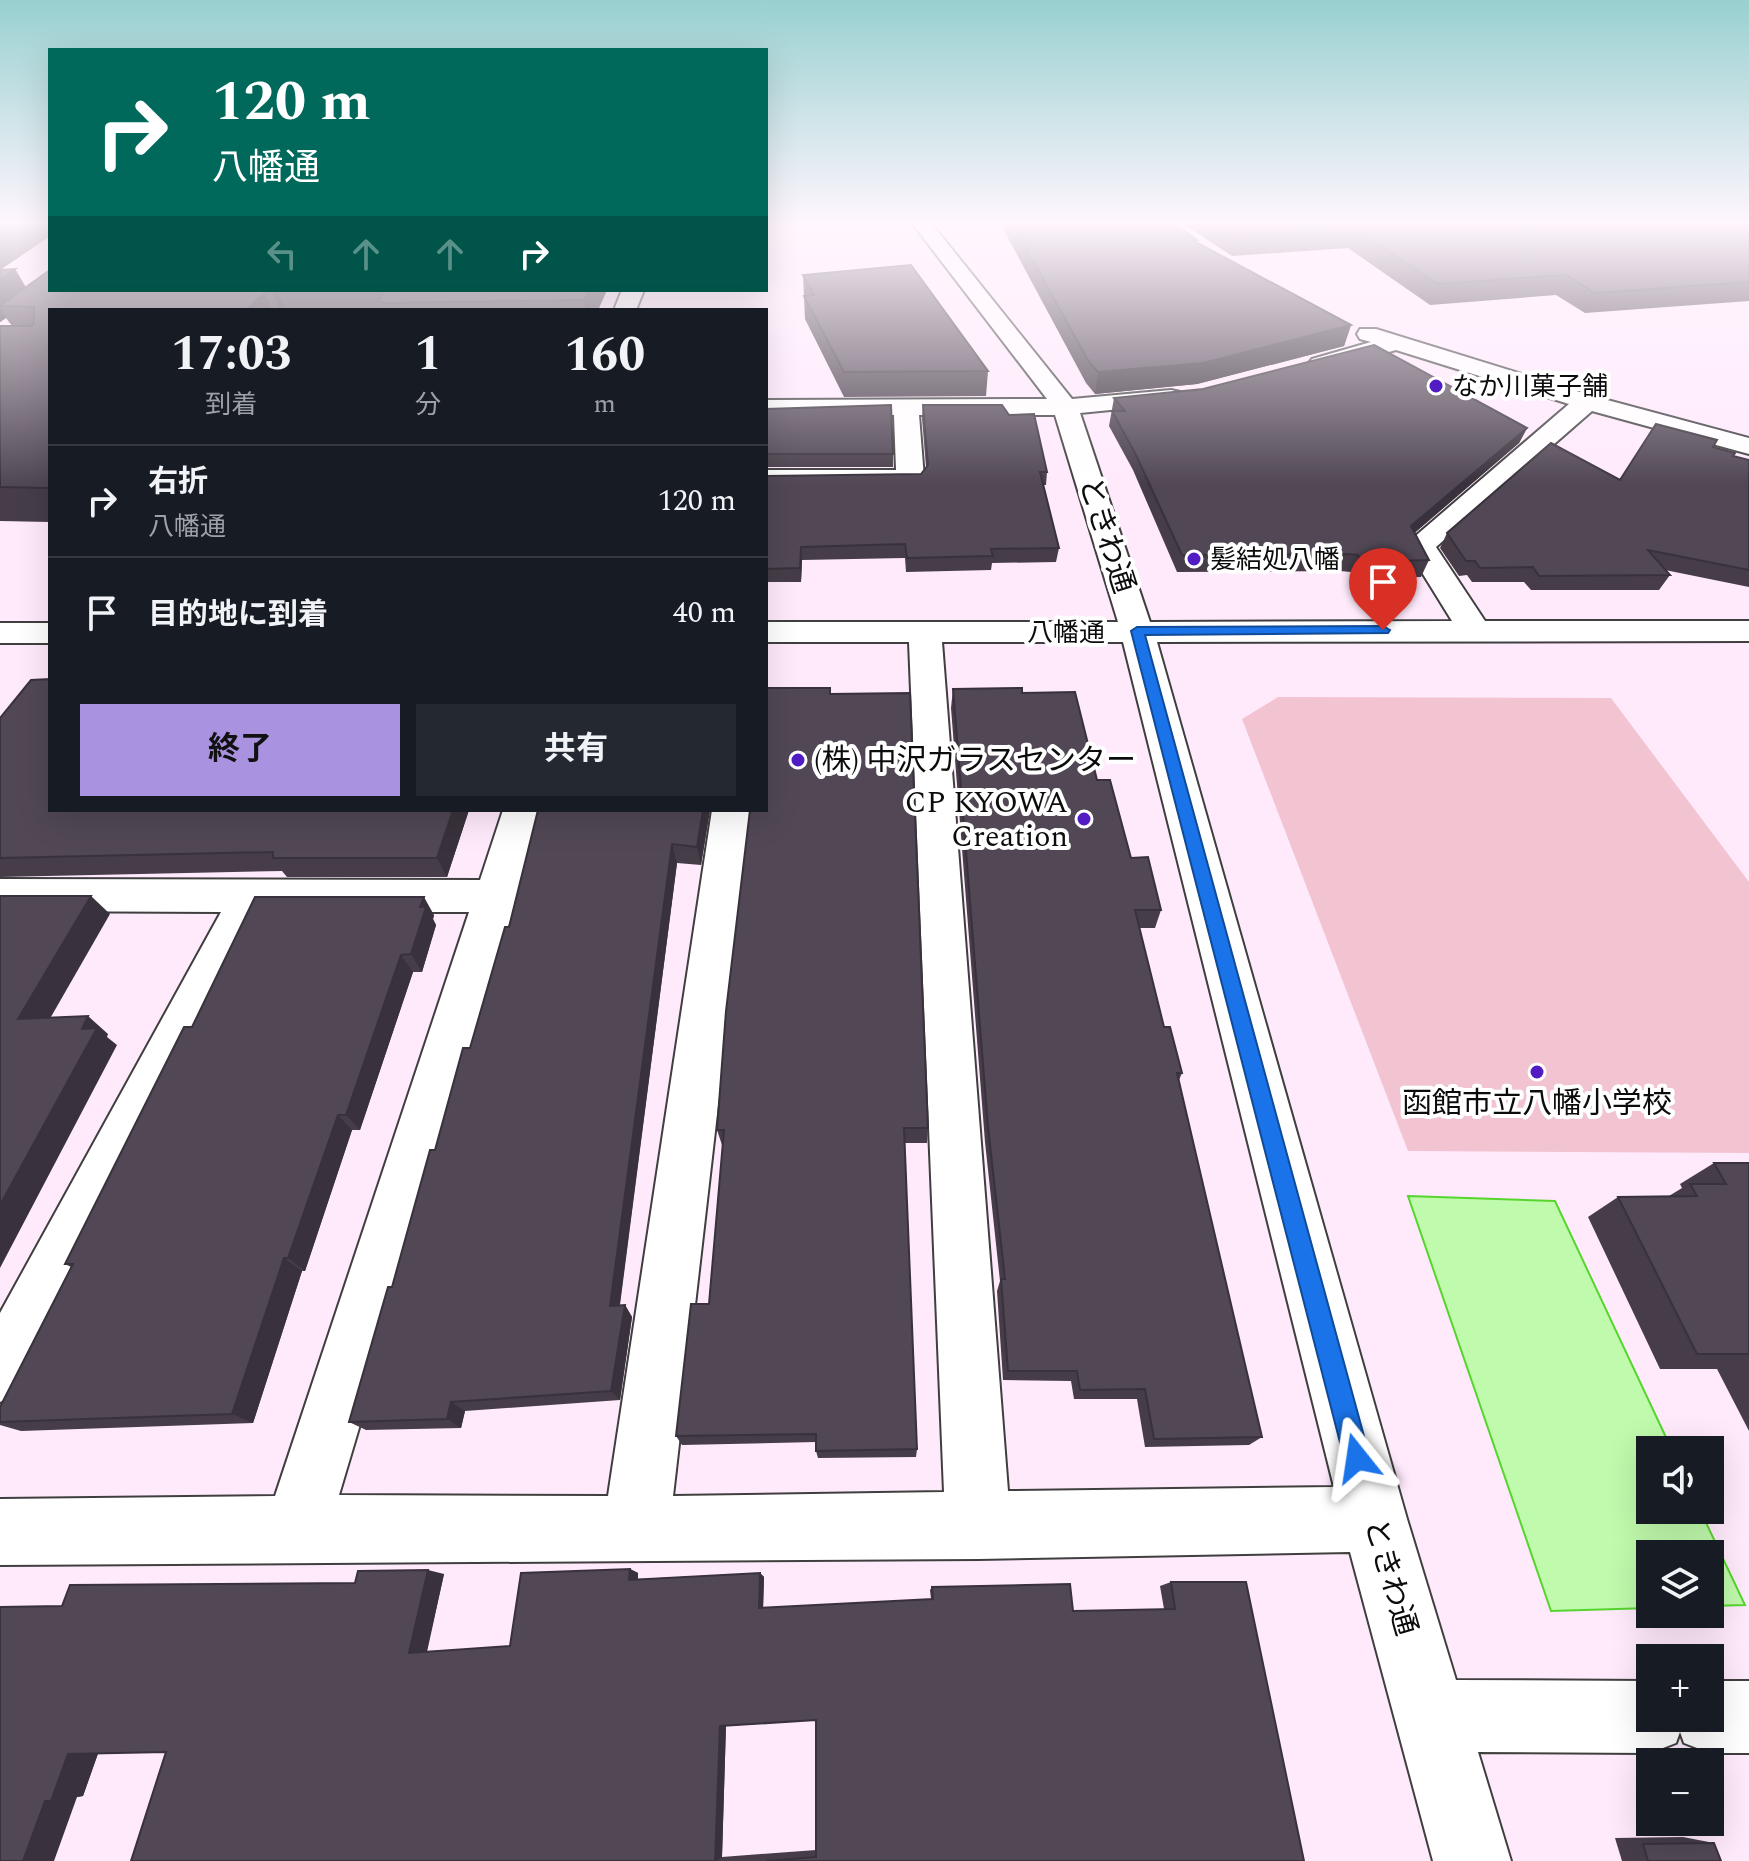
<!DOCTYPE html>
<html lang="ja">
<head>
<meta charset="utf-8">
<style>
  body { margin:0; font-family:Spectral,"Noto Sans JP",serif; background:#242831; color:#f1f3f6; height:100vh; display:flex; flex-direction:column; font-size:30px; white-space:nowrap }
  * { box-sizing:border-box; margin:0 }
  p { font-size:26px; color:#9ea1a6 }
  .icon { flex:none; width:44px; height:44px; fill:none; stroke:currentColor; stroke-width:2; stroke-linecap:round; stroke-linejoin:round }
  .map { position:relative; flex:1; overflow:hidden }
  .sheet { position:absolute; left:48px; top:308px; width:720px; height:504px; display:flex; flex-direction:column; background:#171b24; border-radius:0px; box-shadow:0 8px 32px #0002 }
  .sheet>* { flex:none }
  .guide { position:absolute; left:48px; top:48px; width:720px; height:244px; border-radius:0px; box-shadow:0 8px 32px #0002; background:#00695c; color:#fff; overflow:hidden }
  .controls { position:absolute; left:1636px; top:1436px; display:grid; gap:16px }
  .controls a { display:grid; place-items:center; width:88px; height:88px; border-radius:0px; background:#171b24; box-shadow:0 8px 32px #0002; font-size:40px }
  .pin { position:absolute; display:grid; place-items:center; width:68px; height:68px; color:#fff; margin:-82px -34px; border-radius:50% 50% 50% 0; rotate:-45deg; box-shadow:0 0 8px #0007 }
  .pin .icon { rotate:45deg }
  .me { position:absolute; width:88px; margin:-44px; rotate:345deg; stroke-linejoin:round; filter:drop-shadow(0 0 6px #0008) }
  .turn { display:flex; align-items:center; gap:28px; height:168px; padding:0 32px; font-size:36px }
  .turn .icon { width:104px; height:104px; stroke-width:2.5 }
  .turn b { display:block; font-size:56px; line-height:68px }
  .lanes { display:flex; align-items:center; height:76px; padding:0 32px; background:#0003; justify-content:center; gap:40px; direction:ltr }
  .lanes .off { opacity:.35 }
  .eta { display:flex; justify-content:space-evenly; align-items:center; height:136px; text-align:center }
  .eta b { font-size:48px; font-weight:700; line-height:56px }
  .action { display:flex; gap:16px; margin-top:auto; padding:16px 32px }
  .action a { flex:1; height:92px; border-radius:0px; background:#a992df; color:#111; font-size:32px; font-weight:700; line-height:92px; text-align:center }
  .action a+a { background:#242831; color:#f1f3f6 }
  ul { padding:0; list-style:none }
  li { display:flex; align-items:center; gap:24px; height:112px; padding:0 32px; border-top:2px solid #363941 }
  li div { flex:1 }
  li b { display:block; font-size:30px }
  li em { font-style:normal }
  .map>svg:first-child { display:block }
  .pitch { fill:#f2c4d2 }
  .water { fill:#c0faac; stroke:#56d52f; stroke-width:2 }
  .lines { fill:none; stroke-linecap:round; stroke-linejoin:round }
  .minor-casing { stroke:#3f3f3f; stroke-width:4 }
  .minor { fill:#fff; fill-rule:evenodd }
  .wall { fill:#463d49; fill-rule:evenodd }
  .shaded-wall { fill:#39323c }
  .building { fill:#514755; stroke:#39323c; stroke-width:2 }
  .route { fill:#1a73e8; stroke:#114b97; stroke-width:2 }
  .poi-dot { fill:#511cc3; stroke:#fff; stroke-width:3 }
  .labels { text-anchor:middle; stroke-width:8; stroke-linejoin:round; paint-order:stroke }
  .far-poi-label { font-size:26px; fill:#0c0c0c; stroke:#fff; text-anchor:start }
  .far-street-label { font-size:26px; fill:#0c0c0c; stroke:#fff }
  .street-label { font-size:30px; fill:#0c0c0c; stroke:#fff }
  .poi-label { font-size:30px; fill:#0c0c0c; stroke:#fff; text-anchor:start }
</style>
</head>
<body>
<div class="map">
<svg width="1749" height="1861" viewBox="0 0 1749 1861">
  <rect width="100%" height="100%" fill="#ffeafc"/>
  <!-- pitch -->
  <polygon class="pitch" points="1278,697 1611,698 1749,882 1749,1153 1408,1151 1242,719"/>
  <!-- water -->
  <polygon class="water" points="1408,1196 1555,1201 1672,1450 1650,1450 1650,1510 1700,1510 1745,1605 1710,1606 1710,1554 1650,1554 1650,1608 1551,1611"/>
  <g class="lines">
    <!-- minor casing -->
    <g class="minor-casing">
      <g id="minor">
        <path d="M 912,223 L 931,223 L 1072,399 L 1171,390 L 1180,392 L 1183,397 L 1180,402 L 1171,404 L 1080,413 L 1150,622 L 1452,621 L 1405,545 L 1569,404 L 1396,350 L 1320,371 L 1312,369 L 1308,364 L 1312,359 L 1371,342 L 1360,339 L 1357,334 L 1360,329 L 1376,329 L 1596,397 L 1749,438 L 1749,454 L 1592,411 L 1436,547 L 1485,621 L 1749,621 L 1749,641 L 1157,642 L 1407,1519 L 1456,1680 L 1650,1681 L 1650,1718 L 1710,1718 L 1710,1681 L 1749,1681 L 1749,1753 L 1710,1753 L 1684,1743 L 1680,1732 L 1676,1743 L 1650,1753 L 1478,1752 L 1511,1861 L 1433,1861 L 1350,1552 L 978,1559 L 0,1565 L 0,1499 L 275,1496 L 469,912 L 265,912 L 21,1393 L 0,1402 L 0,1313 L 221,912 L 0,911 L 0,879 L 480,880 L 503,810 L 543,810 L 339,1495 L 608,1496 L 712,810 L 752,810 L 673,1496 L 944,1492 L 909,642 L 766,642 L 766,622 L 1118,622 L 1055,415 L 919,415 L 924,478 L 920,484 L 910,486 L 766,486 L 766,470 L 896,470 L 894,415 L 766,416 L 766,400 L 1047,399 ZM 942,642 L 1123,642 L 1334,1487 L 1008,1491 Z"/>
        <polygon points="622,290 644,290 636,310 614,310"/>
        <rect x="0" y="623" width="50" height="20"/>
      </g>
    </g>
    <!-- minor -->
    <use href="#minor" class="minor"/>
  </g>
  <!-- wall -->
  <g class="wall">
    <polygon points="0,223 50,223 50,236 0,270 15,269 26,288 50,290 607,290 598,310 50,310 50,522 0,521 0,326 12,326 6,318 0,322"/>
    <polygon points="1000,223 1174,223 1197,240 1196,243 1351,325 1344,346 1197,384 1095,394 1086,383"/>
    <polygon points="1182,223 1749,223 1749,301 1585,313 1556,295 1430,305 1348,248 1232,256"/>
    <polygon points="803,275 988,371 986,396 844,397 805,319"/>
    <polygon points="1114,398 1527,428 1519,443 1414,533 1429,560 1421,577 1355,579 1351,572 1340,571 1177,572 1133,470 1109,426"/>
    <polygon points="923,405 1047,472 1046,485 1043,485 1059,548 1056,562 992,563 991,570 906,572 905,558 802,560 801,582 766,582 766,476 921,474 926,467 922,418"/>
    <polygon points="766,409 893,454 893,467 766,467"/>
    <polygon points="1713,447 1733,456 1749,460 1749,587 1665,570 1670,575 1659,590 1531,590 1524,582 1472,582 1467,575 1459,576 1440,548 1447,533 1620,480"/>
    <polygon points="953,689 1022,693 1097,780 1131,858 1161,910 1155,928 1139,928 1164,1027 1182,1073 1179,1080 1262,1437 1249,1445 1145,1447 1137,1399 1074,1399 1071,1381 1003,1380 997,1291 1000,1281 985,1142 951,708"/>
    <polygon points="830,694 928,1128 927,1143 904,1143 917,1449 916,1457 818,1458 816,1451 816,1442 682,1445 676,1436 709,1304 723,1145 722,1145 717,1130"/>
    <polygon points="0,718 50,810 469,810 447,877 287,877 282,871 0,877"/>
    <polygon points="710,810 701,865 677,863 620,1305 625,1305 632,1317 620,1400 465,1411 461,1428 366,1430 349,1422 435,1150 470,1048 509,927"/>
    <polygon points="434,915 433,919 436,925 422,972 413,972 360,1130 352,1130 305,1271 302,1271 253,1423 21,1431 0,1425 0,1407 71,1267 65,1264 192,1027"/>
    <polygon points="1714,1163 1749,1163 1749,1431 1717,1369 1660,1369 1588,1217 1618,1197 1669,1196 1682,1188 1680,1184"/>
    <path d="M 630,1569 L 638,1573 L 638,1579 L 760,1573 L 764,1577 L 763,1608 L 931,1599 L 930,1590 L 932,1587 L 1073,1611 L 1164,1609 L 1160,1586 L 1171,1582 L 1304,1861 L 131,1861 L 166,1752 L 98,1753 L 83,1796 L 77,1797 L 62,1606 L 355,1583 L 444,1574 L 427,1652 L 510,1646 ZM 816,1720 L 816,1850 L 722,1857 L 726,1726 Z"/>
    <polygon points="1683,1837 1714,1843 1721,1861 1622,1861 1615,1838"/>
  </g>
  <!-- shaded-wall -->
  <g class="shaded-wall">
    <polygon points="11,223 50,223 50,236 0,270 0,230"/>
    <polygon points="15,269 33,299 0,307 0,279"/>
    <polygon points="274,290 277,290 286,310 280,310 272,292"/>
    <polygon points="588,290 607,290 598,310 586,310 584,300"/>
    <polygon points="265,292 272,310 246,310"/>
    <polygon points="0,307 6,318 0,322"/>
    <polygon points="1351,325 1344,346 1197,384 1095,394 1098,372"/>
    <polygon points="1527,428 1519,443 1403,543 1411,526"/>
    <polygon points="801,547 802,560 801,582 800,568"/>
    <polygon points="453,810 469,810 447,877 437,858"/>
    <polygon points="703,810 710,810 701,865 697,847"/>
    <polygon points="672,844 677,863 618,1317 610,1306"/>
    <polygon points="91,896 110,914 40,1036 18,1019"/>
    <polygon points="424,897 434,915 433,919 436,925 422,972 411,954 420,907"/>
    <polygon points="401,955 413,972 360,1130 346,1115"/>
    <polygon points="88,1016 108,1034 107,1037 117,1045 0,1268 0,1204"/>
    <polygon points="338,1115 352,1130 305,1271 288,1258"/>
    <polygon points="284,1258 302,1271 253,1423 232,1414"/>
    <polygon points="625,1305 632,1317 620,1400 611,1391"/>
    <polygon points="451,1402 465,1411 461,1428 447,1419"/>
    <polygon points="630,1569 638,1573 637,1583 629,1580"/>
    <polygon points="428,1570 444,1574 426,1654 409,1653"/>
    <polygon points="760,1573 764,1577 763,1611 759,1608"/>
    <polygon points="726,1724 722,1857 718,1861 715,1861 720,1726"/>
    <polygon points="99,1751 83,1796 77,1797 54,1861 23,1861 45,1801 68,1754"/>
  </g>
  <!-- building -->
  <g class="building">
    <polygon points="0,223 11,223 0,230"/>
    <polygon points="1012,223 1174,223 1197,240 1192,240 1351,325 1203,363 1098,372 1089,362"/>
    <polygon points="1215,223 1749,223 1749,282 1595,293 1566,275 1438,284 1354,229 1236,237"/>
    <polygon points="911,265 988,371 844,372 804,296 814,295 803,275"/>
    <polygon points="15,269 0,279 0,270"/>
    <polygon points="50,270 50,290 274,290 272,292 265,292 246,310 50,310 50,488 0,487 0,326 31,326 34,323 34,307 0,306"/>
    <polygon points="385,290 588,290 584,300 384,303 377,301"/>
    <polygon points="1374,345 1527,428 1411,526 1429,560 1362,562 1358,555 1347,554 1182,555 1136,455 1112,411 1125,411 1114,398 1203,389"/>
    <polygon points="891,405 893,454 766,454 766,409"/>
    <polygon points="923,405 1002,405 1009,415 1034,414 1047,472 1040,472 1059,548 991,549 993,556 907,558 905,544 801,547 800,568 766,569 766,476 921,474 928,465"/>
    <polygon points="1656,424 1717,440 1713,447 1735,453 1733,456 1749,460 1749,570 1648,550 1670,575 1539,576 1533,567 1480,568 1475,561 1466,561 1447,533 1551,443 1620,480"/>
    <polygon points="50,679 50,810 453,810 437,858 273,858 273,852 0,858 0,718 31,680"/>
    <polygon points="766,688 830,688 830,694 910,693 928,1128 904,1128 917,1449 816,1451 816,1434 676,1436 691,1304 709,1304 724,1130 717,1130 726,1011 750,810 766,810"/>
    <polygon points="1022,688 1022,693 1075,692 1097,780 1110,780 1131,858 1148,857 1161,910 1135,910 1164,1027 1170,1027 1182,1073 1177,1073 1262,1437 1154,1439 1145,1389 1080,1390 1077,1371 1008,1371 1001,1279 1005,1279 988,1127 953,689"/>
    <polygon points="538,810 703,810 697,847 672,844 610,1306 625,1305 611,1391 451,1402 447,1419 349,1422 388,1287 392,1287 430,1150 435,1150 463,1048 470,1048 505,927 509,927"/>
    <polygon points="0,896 91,896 18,1019 88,1016 82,1029 97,1028 0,1205"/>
    <polygon points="255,897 424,897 420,907 426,907 411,954 401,955 346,1115 338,1115 288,1258 284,1258 232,1414 0,1422 0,1407 73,1264 65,1264 184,1027 192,1027"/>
    <polygon points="1714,1163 1749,1163 1749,1354 1697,1354 1618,1197 1697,1196 1690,1184 1726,1184"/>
    <polygon points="630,1569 629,1580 760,1573 759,1608 933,1599 932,1587 1070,1584 1073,1611 1175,1609 1171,1582 1246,1582 1304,1861 766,1861 816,1857 816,1720 720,1726 715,1861 131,1861 166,1752 68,1754 51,1801 45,1801 23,1861 0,1861 0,1607 62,1606 70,1585 355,1583 358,1571 428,1570 409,1653 510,1646 521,1573"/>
    <polygon points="1714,1843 1721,1861 1648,1861 1643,1844"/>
  </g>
  <!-- sky -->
  <linearGradient id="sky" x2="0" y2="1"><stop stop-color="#98d0d0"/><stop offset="0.46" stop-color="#fff6fe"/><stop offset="1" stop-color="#fff6fe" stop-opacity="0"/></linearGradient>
  <rect width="1749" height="484" fill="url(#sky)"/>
  <!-- route -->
  <polygon class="route" points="1383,626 1390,630 1388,633 1145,635 1370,1458 1366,1467 1357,1471 1348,1467 1344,1458 1131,631 1137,627"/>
  <!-- markers -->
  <g class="poi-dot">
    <circle cx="1436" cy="386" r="8"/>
    <circle cx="1194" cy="559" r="8"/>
    <circle cx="798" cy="760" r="8"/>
    <circle cx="1084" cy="819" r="8"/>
    <circle cx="1537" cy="1072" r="8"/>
  </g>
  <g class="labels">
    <!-- far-poi labels -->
    <g class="far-poi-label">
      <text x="1452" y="395">なか川菓子舗</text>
      <text x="1210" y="568">髪結処八幡</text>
    </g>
    <!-- far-street labels -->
    <g class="far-street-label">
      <text x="1066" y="641">八幡通</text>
    </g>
    <!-- street labels -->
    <g class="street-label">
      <text transform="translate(1107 535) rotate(72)" y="10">ときわ通</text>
      <text transform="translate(1391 1577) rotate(74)" y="10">ときわ通</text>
    </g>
    <!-- poi labels -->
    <g class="poi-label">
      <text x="814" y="770">(株) 中沢ガラスセンター</text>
      <text x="1068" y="812" text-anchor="end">CP KYOWA<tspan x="1068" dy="34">Creation</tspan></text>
      <text x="1537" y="1113" text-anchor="middle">函館市立八幡小学校</text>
    </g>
  </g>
</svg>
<div class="controls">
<a><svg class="icon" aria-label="sound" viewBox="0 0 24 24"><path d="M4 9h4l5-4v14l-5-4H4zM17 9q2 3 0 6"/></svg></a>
<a><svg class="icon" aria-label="layers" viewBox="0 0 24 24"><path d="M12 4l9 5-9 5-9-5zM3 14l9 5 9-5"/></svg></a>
<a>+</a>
<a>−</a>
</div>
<div class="pin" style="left:1383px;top:630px;background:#d93025"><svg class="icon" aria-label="arrive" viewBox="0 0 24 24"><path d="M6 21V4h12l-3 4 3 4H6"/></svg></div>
<svg class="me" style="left:1357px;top:1458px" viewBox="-20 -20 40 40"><path d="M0-17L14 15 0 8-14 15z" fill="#1a73e8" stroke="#fff" stroke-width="4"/></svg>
<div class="guide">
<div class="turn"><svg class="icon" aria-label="right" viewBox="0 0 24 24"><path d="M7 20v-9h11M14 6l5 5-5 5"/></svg><div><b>120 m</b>八幡通</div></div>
<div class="lanes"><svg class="icon off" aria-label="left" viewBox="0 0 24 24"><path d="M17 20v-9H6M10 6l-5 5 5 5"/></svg><svg class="icon off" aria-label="ahead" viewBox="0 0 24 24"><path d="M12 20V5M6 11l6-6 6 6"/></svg><svg class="icon off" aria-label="ahead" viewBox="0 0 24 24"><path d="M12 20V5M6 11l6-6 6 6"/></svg><svg class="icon" aria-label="right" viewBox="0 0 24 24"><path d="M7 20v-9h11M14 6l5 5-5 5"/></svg></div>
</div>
<section class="sheet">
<div class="eta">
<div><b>17:03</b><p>到着</p></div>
<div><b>1</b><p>分</p></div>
<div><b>160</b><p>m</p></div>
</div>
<ul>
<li><svg class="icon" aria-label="right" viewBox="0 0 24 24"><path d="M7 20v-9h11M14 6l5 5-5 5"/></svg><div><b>右折</b><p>八幡通</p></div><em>120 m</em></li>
<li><svg class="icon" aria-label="arrive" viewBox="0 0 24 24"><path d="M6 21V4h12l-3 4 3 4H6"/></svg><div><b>目的地に到着</b></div><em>40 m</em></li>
</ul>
<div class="action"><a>終了</a><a>共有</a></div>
</section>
</div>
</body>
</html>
